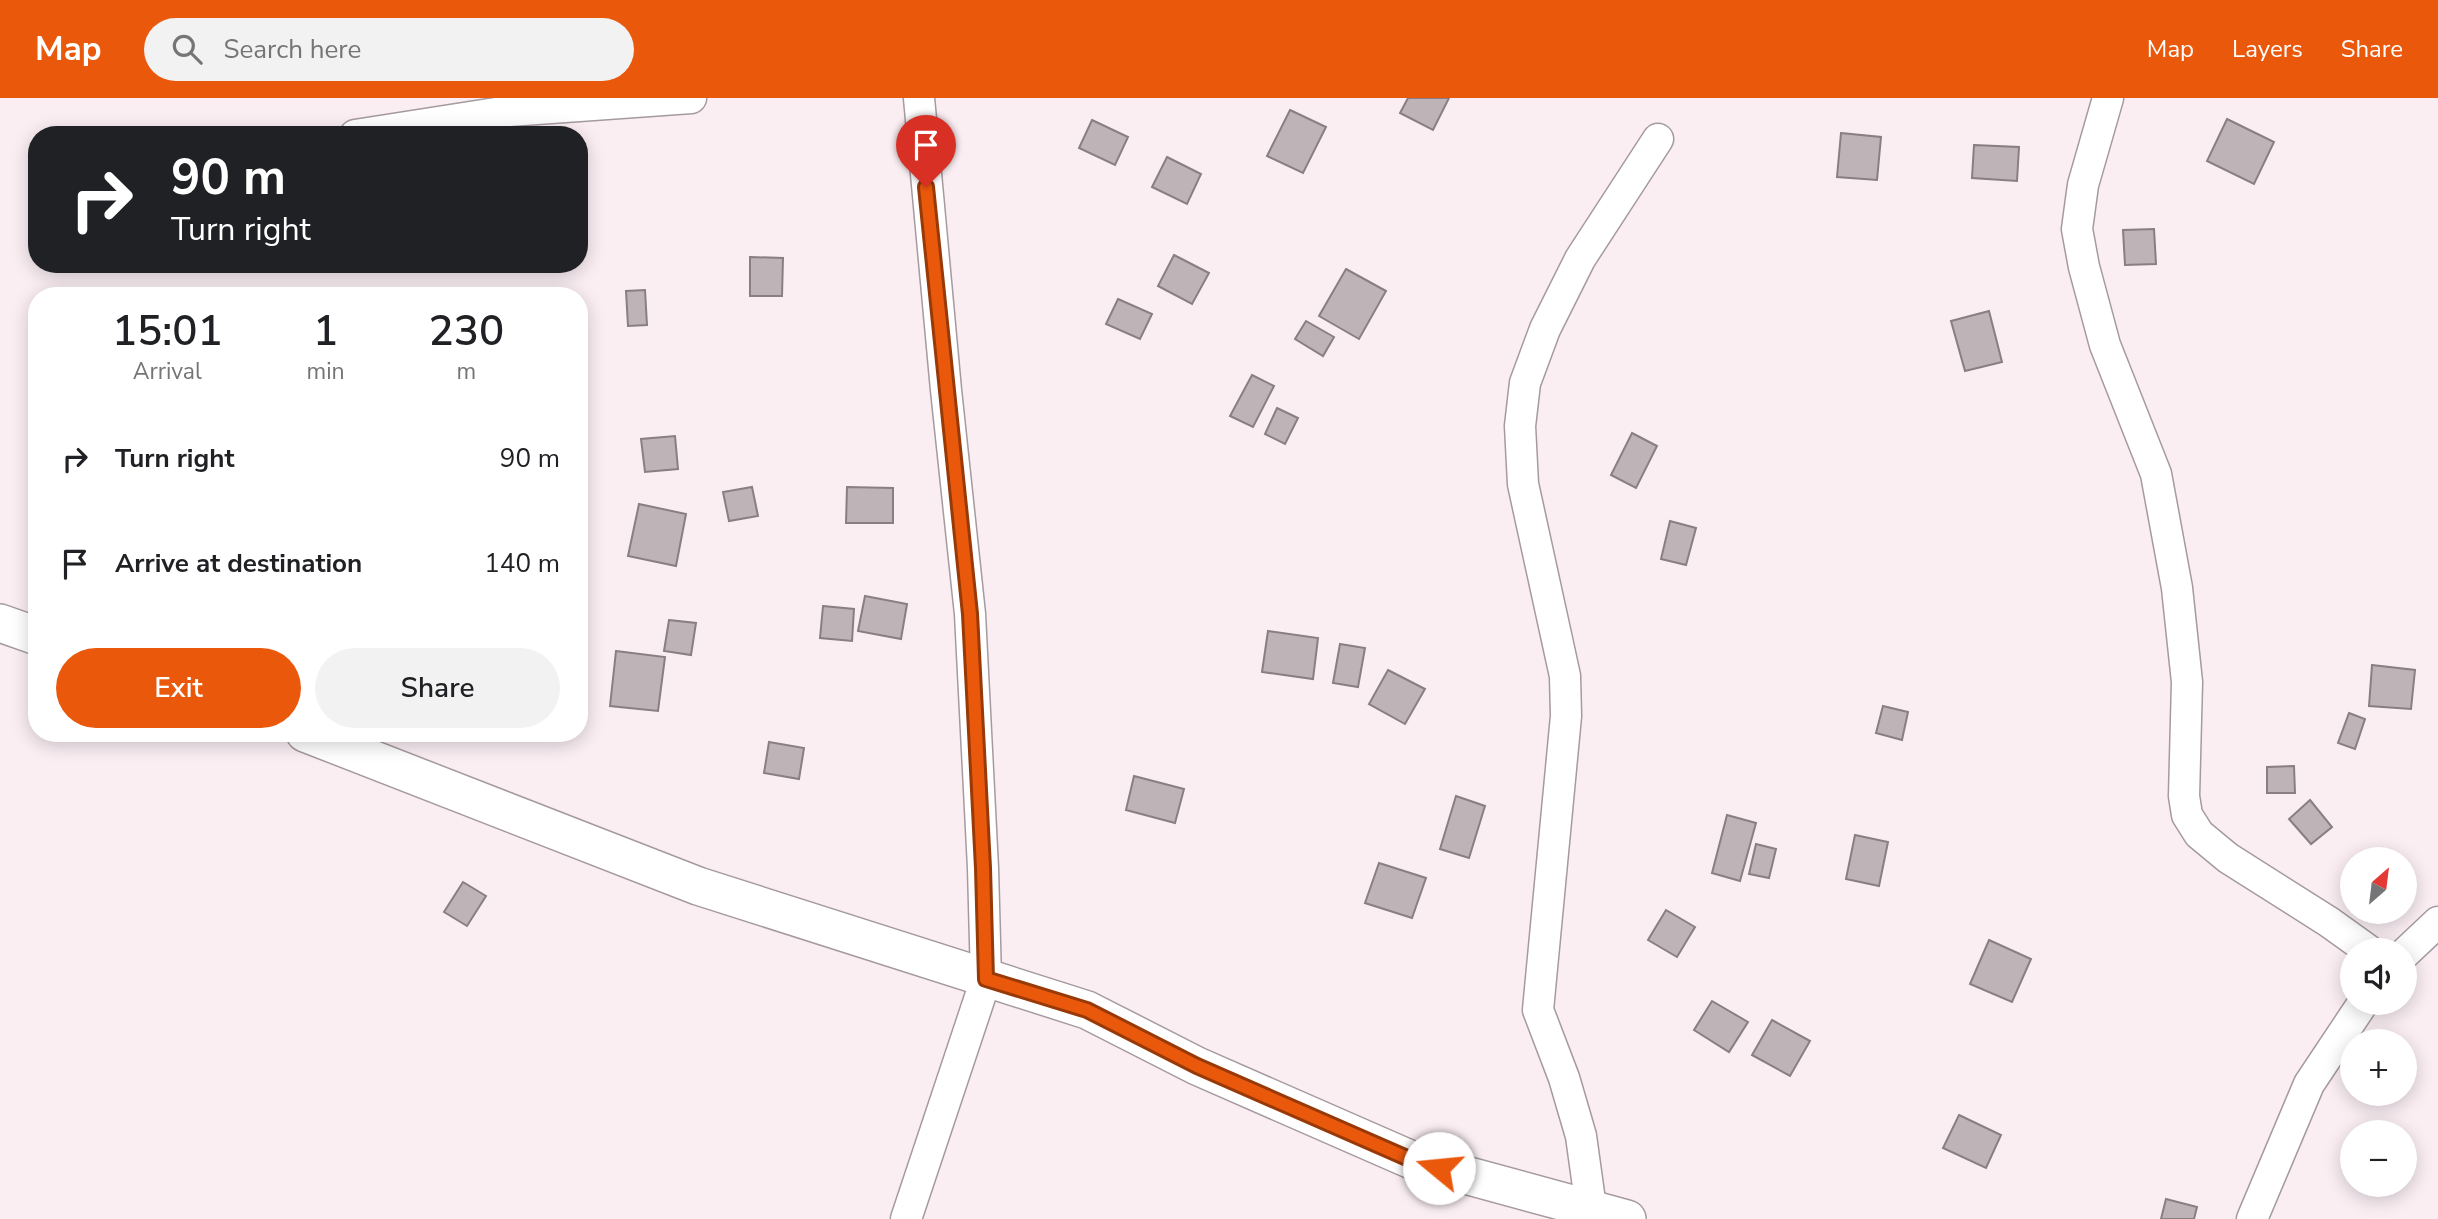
<!DOCTYPE html>
<html lang="en">
<head>
<meta charset="utf-8">
<style>
  body { margin:0; font-family:"Nunito Sans",sans-serif; background:#f2f2f2; color:#202124; height:100vh; display:flex; flex-direction:column; font-size:26px; white-space:nowrap }
  * { box-sizing:border-box; margin:0 }
  p { font-size:23px; color:#757577 }
  .icon { flex:none; width:38px; height:38px; fill:none; stroke:currentColor; stroke-width:2; stroke-linecap:round; stroke-linejoin:round }
  .map { position:relative; flex:1; overflow:hidden }
  .side { position:absolute; left:28px; top:189px; width:560px; height:455px; display:flex; flex-direction:column; background:#fff; border-radius:28px; box-shadow:0 4px 18px #0003 }
  .side>* { flex:none }
  .top-card { position:absolute; left:28px; top:28px; width:560px; height:147px; border-radius:28px; box-shadow:0 4px 18px #0003; background:#202124; color:#fff; overflow:hidden }
  .needle { width:46px; rotate:28deg }
  .controls { position:absolute; left:2340px; top:749px; display:grid; gap:14px }
  .controls a { display:grid; place-items:center; width:77px; height:77px; border-radius:50%; background:#fff; box-shadow:0 4px 18px #0003; font-size:35px }
  .pin { position:absolute; display:grid; place-items:center; width:60px; height:60px; color:#fff; margin:-72px -30px; border-radius:50% 50% 50% 0; rotate:-45deg; box-shadow:0 0 7px #0007 }
  .pin .icon { rotate:45deg }
  .me { position:absolute; width:77px; margin:-38px; rotate:287deg; stroke-linejoin:round; filter:drop-shadow(0 0 5px #0008) }
  .turn { display:flex; align-items:center; gap:24px; height:147px; padding:0 28px; font-size:32px }
  .turn .icon { width:91px; height:91px; stroke-width:2.5 }
  .turn b { display:block; font-size:49px; line-height:60px }
  .eta { display:flex; justify-content:space-evenly; align-items:center; height:119px; text-align:center }
  .eta b { font-size:42px; font-weight:600; line-height:49px }
  .button { display:flex; gap:14px; margin-top:auto; padding:14px 28px }
  .button a { flex:1; height:80px; border-radius:42px; background:#ea580c; color:#fff; font-size:28px; font-weight:600; line-height:80px; text-align:center }
  .button a+a { background:#f2f2f2; color:#202124 }
  ul { padding:0; list-style:none }
  li { display:flex; align-items:center; gap:21px; height:105px; padding:0 28px }
  li div { flex:1 }
  li b { display:block; font-size:26px }
  li em { font-style:normal }
  header { display:flex; align-items:center; gap:42px; box-sizing:border-box; height:98px; padding:0 35px; background:#ea580c; color:#fff }
  header strong { font-size:33px }
  nav { display:flex; gap:38px; margin-inline-start:auto; font-size:24px }
  .search { width:490px; height:63px; background:#f2f2f2; display:flex; align-items:center; gap:18px; box-sizing:border-box; padding:0 24px; border-radius:38px; color:#757577; font-size:26px }
  .map>svg:first-child { display:block }
  .building { fill:#beb3b7; stroke:#897e82; stroke-width:2 }
  .lines { fill:none; stroke-linecap:round; stroke-linejoin:round }
  .minor-casing { stroke:#a59a9f; stroke-width:33 }
  .tertiary-casing { stroke:#a59a9f; stroke-width:40 }
  .minor { stroke:#fff; stroke-width:30 }
  .tertiary { stroke:#fff; stroke-width:37 }
  .route-casing { stroke:#983908; stroke-width:18 }
  .route { stroke:#ea580c; stroke-width:12 }
</style>
</head>
<body>
<header>
<strong>Map</strong>
<div class="search"><svg class="icon" aria-label="search" viewBox="0 0 24 24"><circle cx="10" cy="10" r="6"/><path d="M15 15l6 6"/></svg>Search here</div>
<nav><a>Map</a><a>Layers</a><a>Share</a></nav>
</header>
<div class="map">
<svg width="2438" height="1121" viewBox="0 0 2438 1121">
  <rect width="100%" height="100%" fill="#faeef3"/>
  <!-- building -->
  <g class="building">
    <polygon points="1408,0 1449,0 1433,32 1400,15"/>
    <polygon points="1290,12 1326,29 1303,75 1267,58"/>
    <polygon points="2227,21 2274,44 2254,86 2207,63"/>
    <polygon points="1092,22 1128,39 1115,67 1079,50"/>
    <polygon points="1841,35 1881,39 1877,82 1837,79"/>
    <polygon points="1974,47 2019,49 2017,83 1972,80"/>
    <polygon points="1167,59 1201,76 1187,106 1152,89"/>
    <polygon points="2154,131 2156,166 2125,167 2123,132"/>
    <polygon points="1174,157 1209,175 1192,206 1158,188"/>
    <polygon points="750,159 783,160 782,198 750,198"/>
    <polygon points="1346,171 1386,193 1359,241 1319,218"/>
    <polygon points="645,192 647,227 628,228 626,193"/>
    <polygon points="1118,201 1152,216 1140,241 1106,226"/>
    <polygon points="1989,213 2002,264 1965,273 1951,223"/>
    <polygon points="1306,223 1334,239 1323,258 1295,241"/>
    <polygon points="1252,277 1274,288 1253,329 1230,318"/>
    <polygon points="1277,310 1298,320 1285,346 1265,336"/>
    <polygon points="1632,335 1657,348 1636,390 1611,377"/>
    <polygon points="675,338 678,371 645,374 641,341"/>
    <polygon points="752,389 758,418 729,423 723,394"/>
    <polygon points="847,389 893,390 893,425 846,425"/>
    <polygon points="639,406 686,416 676,468 628,458"/>
    <polygon points="1670,423 1696,430 1686,467 1661,461"/>
    <polygon points="865,498 907,506 901,541 858,533"/>
    <polygon points="823,508 854,511 852,543 820,540"/>
    <polygon points="669,522 696,525 691,557 664,553"/>
    <polygon points="1268,533 1318,540 1313,581 1262,574"/>
    <polygon points="1340,546 1365,550 1358,589 1333,585"/>
    <polygon points="616,553 665,559 658,613 610,608"/>
    <polygon points="2372,567 2415,572 2411,611 2369,608"/>
    <polygon points="1388,572 1425,591 1405,626 1369,606"/>
    <polygon points="1883,608 1908,614 1902,642 1876,635"/>
    <polygon points="2349,615 2365,621 2355,651 2338,645"/>
    <polygon points="769,644 804,650 799,681 764,675"/>
    <polygon points="2294,668 2295,695 2267,695 2267,669"/>
    <polygon points="1134,678 1184,691 1175,725 1126,712"/>
    <polygon points="1456,698 1485,708 1469,760 1440,751"/>
    <polygon points="2310,702 2332,729 2311,746 2289,721"/>
    <polygon points="1727,717 1756,725 1740,783 1712,775"/>
    <polygon points="1855,737 1888,744 1879,788 1846,781"/>
    <polygon points="1756,746 1776,751 1769,780 1749,776"/>
    <polygon points="1379,765 1426,780 1412,820 1365,805"/>
    <polygon points="463,784 486,798 467,828 444,814"/>
    <polygon points="1666,812 1695,829 1677,859 1648,842"/>
    <polygon points="1989,842 2031,861 2012,904 1970,886"/>
    <polygon points="1712,903 1748,924 1729,954 1694,932"/>
    <polygon points="1772,922 1810,943 1790,978 1752,957"/>
    <polygon points="1959,1017 2001,1037 1986,1070 1943,1050"/>
    <polygon points="2166,1101 2197,1109 2194,1121 2161,1121"/>
  </g>
  <g class="lines">
    <!-- minor casing -->
    <g class="minor-casing">
      <g id="minor">
        <polyline points="2108,0 2083,87 2077,131 2084,169 2105,247 2156,376 2177,490 2187,584 2184,698 2187,717 2199,736 2228,760 2329,824 2368,852"/>
        <polyline points="355,37 509,13 691,0"/>
        <polyline points="2404,856 2438,824"/>
        <polyline points="1591,1110 1581,1038 1564,980 1538,912 1566,618 1565,578 1523,386 1520,328 1525,285 1545,231 1580,161 1658,41"/>
        <polyline points="906,1121 986,881 983,770 970,516 946,292 919,0"/>
        <polyline points="2252,1121 2309,986 2363,905"/>
      </g>
    </g>
    <!-- tertiary casing -->
    <g class="tertiary-casing">
      <g id="tertiary">
        <polyline points="0,525 37,538"/>
        <polyline points="305,635 698,788 1087,912 1197,968 1414,1063 1627,1121"/>
      </g>
    </g>
    <!-- minor -->
    <use href="#minor" class="minor"/>
    <!-- tertiary -->
    <use href="#tertiary" class="tertiary"/>
  </g>
  <g class="lines">
    <!-- route casing -->
    <g class="route-casing">
      <polyline id="route" points="926,89 970,516 983,770 986,881 1087,912 1197,968 1414,1063 1439,1070"/>
    </g>
    <!-- route -->
    <use href="#route" class="route"/>
  </g>
</svg>
<div class="controls">
<a><svg class="needle" viewBox="-14 -14 28 28"><path d="M0-13l5 13h-10z" fill="#e53935"/><path d="M0 13l5-13h-10z" fill="#757577"/></svg></a>
<a><svg class="icon" aria-label="sound" viewBox="0 0 24 24"><path d="M4 9h4l5-4v14l-5-4H4zM17 9q2 3 0 6"/></svg></a>
<a>+</a>
<a>−</a>
</div>
<div class="pin" style="left:926px;top:89px;background:#d93025"><svg class="icon" aria-label="arrive" viewBox="0 0 24 24"><path d="M6 21V4h12l-3 4 3 4H6"/></svg></div>
<svg class="me" style="left:1439px;top:1070px" viewBox="-20 -20 40 40"><circle r="19" fill="#fff"/><path d="M0-13L10 11 0 6-10 11z" fill="#ea580c"/></svg>
<div class="top-card">
<div class="turn"><svg class="icon" aria-label="right" viewBox="0 0 24 24"><path d="M7 20v-9h11M14 6l5 5-5 5"/></svg><div><b>90 m</b>Turn right</div></div>
</div>
<section class="side">
<div class="eta">
<div><b>15:01</b><p>Arrival</p></div>
<div><b>1</b><p>min</p></div>
<div><b>230</b><p>m</p></div>
</div>
<ul>
<li><svg class="icon" aria-label="right" viewBox="0 0 24 24"><path d="M7 20v-9h11M14 6l5 5-5 5"/></svg><div><b>Turn right</b></div><em>90 m</em></li>
<li><svg class="icon" aria-label="arrive" viewBox="0 0 24 24"><path d="M6 21V4h12l-3 4 3 4H6"/></svg><div><b>Arrive at destination</b></div><em>140 m</em></li>
</ul>
<div class="button"><a>Exit</a><a>Share</a></div>
</section>
</div>
</body>
</html>
